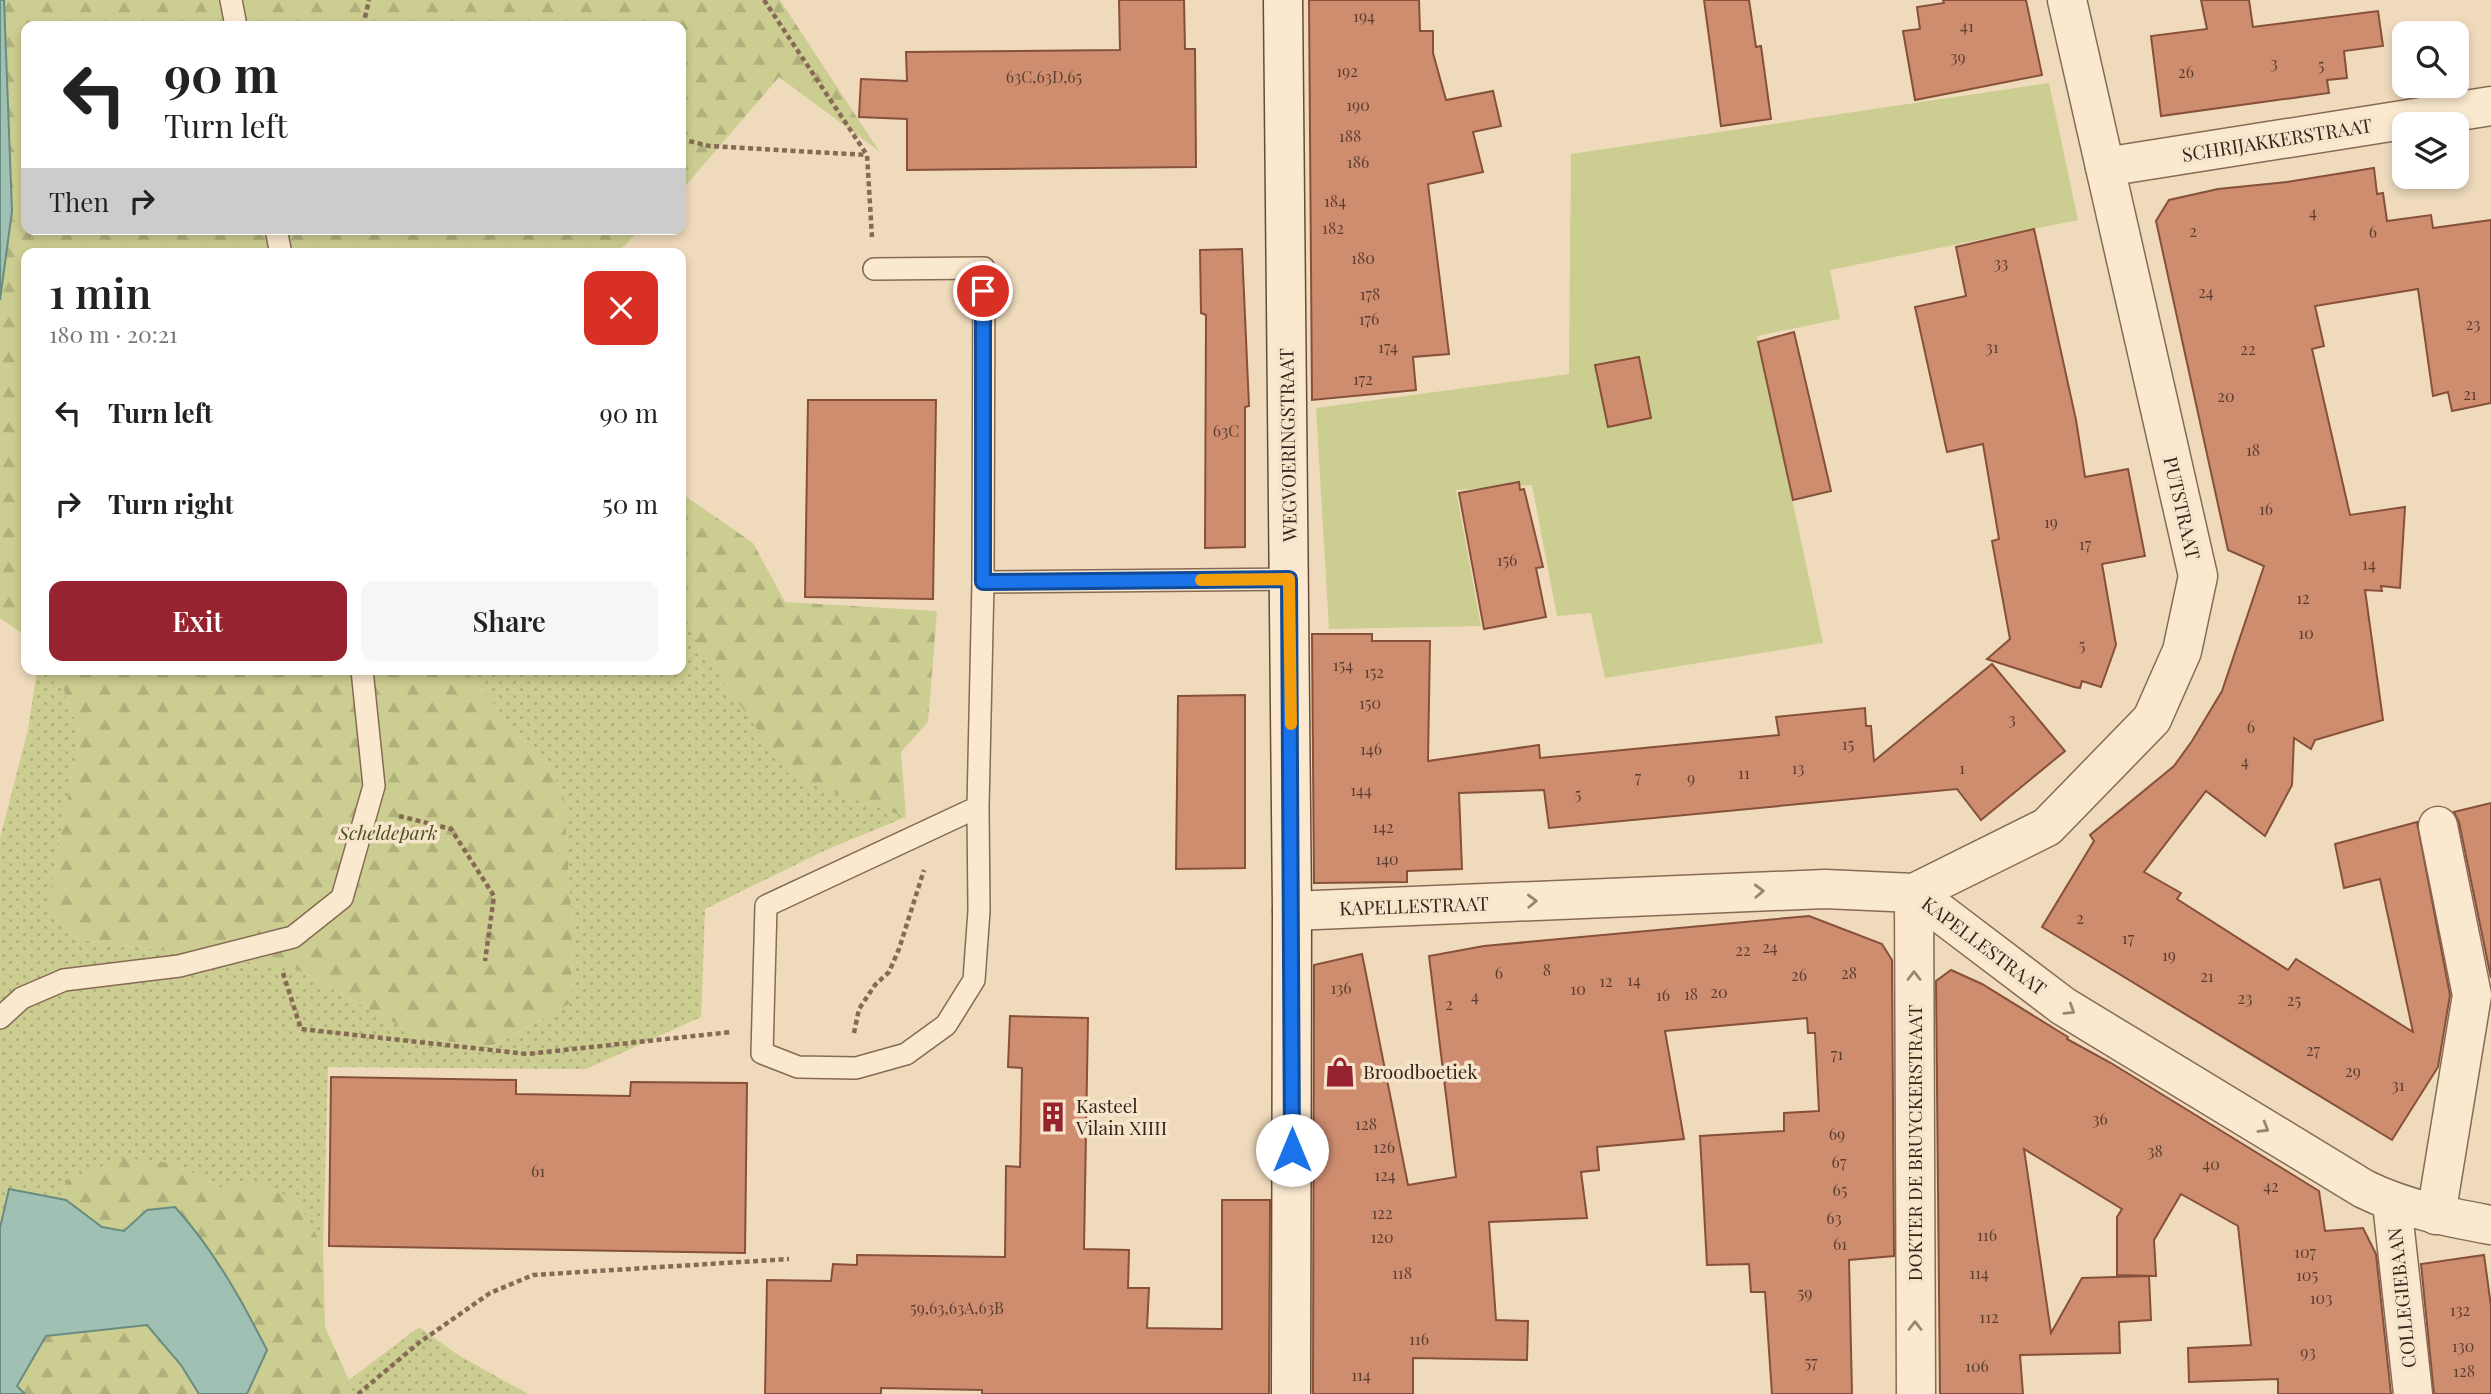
<!DOCTYPE html>
<html lang="en">
<head>
<meta charset="utf-8">
<style>
  body { margin:0; font-family:"Playfair Display",serif; background:#f6f6f6; color:#222; height:100vh; display:flex; flex-direction:column; font-size:26px; white-space:nowrap }
  * { box-sizing:border-box; margin:0 }
  p { font-size:23px; color:#767676 }
  .icon { flex:none; width:38px; height:38px; fill:none; stroke:currentColor; stroke-width:2; stroke-linecap:round; stroke-linejoin:round }
  .map { position:relative; flex:1; overflow:hidden }
  .sheet { position:absolute; left:21px; top:248px; width:665px; height:427px; display:flex; flex-direction:column; background:#fff; border-radius:14px; box-shadow:0 4px 10px #0003 }
  .sheet>* { flex:none }
  .banner { position:absolute; left:21px; top:21px; width:665px; height:214px; border-radius:14px; box-shadow:0 4px 10px #0003; background:#fff; color:#222; overflow:hidden }
  .buttons { position:absolute; left:2392px; top:21px; display:grid; gap:14px }
  .buttons a { display:grid; place-items:center; width:77px; height:77px; border-radius:14px; background:#fff; box-shadow:0 4px 10px #0003; font-size:35px }
  .pin { position:absolute; display:grid; place-items:center; width:60px; height:60px; color:#fff; margin:-30px; border:4px solid #fff; border-radius:50%; box-shadow:0 2px 7px #0007 }
  .me { position:absolute; width:77px; margin:-38px; rotate:0deg; stroke-linejoin:round; filter:drop-shadow(0 0 5px #0008) }
  .turn { display:flex; align-items:center; gap:24px; height:147px; padding:0 28px; font-size:32px }
  .turn .icon { width:91px; height:91px; stroke-width:2.5 }
  .turn b { display:block; font-size:49px; line-height:60px }
  .then { display:flex; align-items:center; height:66px; padding:0 28px; background:#0003; gap:14px; font-size:26px }
  .round { display:grid; place-items:center; flex:none; width:74px; height:74px; border-radius:14px; background:#f6f6f6 }
  .head { display:flex; align-items:center; justify-content:space-between; height:119px; padding:0 28px }
  h1 { font-size:42px; font-weight:600; line-height:52px }
  .action { display:flex; gap:14px; margin-top:auto; padding:14px 28px }
  .action a { flex:1; height:80px; border-radius:14px; background:#972331; color:#fff; font-size:28px; font-weight:600; line-height:80px; text-align:center }
  .action a+a { background:#f6f6f6; color:#222 }
  ul { padding:0; list-style:none }
  li { display:flex; align-items:center; gap:21px; height:91px; padding:0 28px }
  li div { flex:1 }
  li b { display:block; font-size:26px }
  li em { font-style:normal }
  .map>svg:first-child { display:block }
  .grass { fill:url(#grass-dots) }
  .forest { fill:url(#forest-firs) }
  .garden { fill:#cccd90 }
  .water { fill:#a0c0b3; stroke:#688d80; stroke-width:2 }
  .building { fill:#cf8d70; stroke:#86503a; stroke-width:2 }
  .lines { fill:none; stroke-linecap:round; stroke-linejoin:round }
  .lane-casing { stroke:#876a55; stroke-width:24 }
  .street-casing { stroke:#876a55; stroke-width:41 }
  .secondary-casing { stroke:#684b39; stroke-width:41 }
  .path { stroke:#876a55; stroke-width:4.5; stroke-dasharray:5 3.5; stroke-linecap:butt }
  .lane { stroke:#fae8cf; stroke-width:21 }
  .street { stroke:#fae8cf; stroke-width:38 }
  .secondary { stroke:#fae8cf; stroke-width:38 }
  .oneway { stroke:#988675 }
  .route-casing { stroke:#114b97; stroke-width:18 }
  .route { stroke:#1a73e8; stroke-width:12 }
  .slow { stroke:#f59e0b; stroke-width:12 }
  .labels { text-anchor:middle; stroke-width:7; stroke-linejoin:round; paint-order:stroke }
  .number-label { font-size:16px; fill:#5c3e30 }
  .street-label { font-size:19px; fill:#35241b; stroke:#f6e5cb }
  .park-label { font-size:19px; font-style:italic; fill:#4b5220; stroke:#f6e5cb }
  .poi-label { font-size:19px; fill:#35241b; stroke:#f6e5cb; text-anchor:start }
</style>
</head>
<body>
<div class="map">
<svg width="2491" height="1394" viewBox="0 0 2491 1394">
  <defs>
    <pattern id="grass-dots" width="8" height="8" patternUnits="userSpaceOnUse" patternTransform="scale(1.75)"><rect width="8" height="8" fill="#cccd90"/><path d="M2 2h.1M6 6h.1" fill="none" stroke="#b0b07c" stroke-width="1.8" stroke-linecap="round"/></pattern>
    <pattern id="forest-firs" width="22" height="20" patternUnits="userSpaceOnUse" patternTransform="scale(1.75)"><rect width="22" height="20" fill="#cccd90"/><path d="M5 1l3.5 6h-7zM16 11l3.5 6h-7z" fill="#b0b07c"/></pattern>
  </defs>
  <rect width="100%" height="100%" fill="#efdabc"/>
  <!-- grass -->
  <g class="grass">
    <polygon points="681,615 792,777 906,817 828,849 705,909 701,1017 586,1069 328,1067 323,1248 297,1200 261,1185 220,1187 173,1163 65,1180 66,1200 10,1189 0,1228 0,838 28,730 37,670 56,670 80,733 47,908 76,939 294,968 422,1038 491,1047 571,1003 572,921 563,789 466,670 681,670"/>
    <polygon points="419,1327 458,1355 528,1394 339,1394 349,1380"/>
  </g>
  <!-- forest -->
  <g class="forest">
    <polygon points="4,0 780,0 879,151 779,77 681,191 681,26 26,26 26,229 641,229 616,254 26,254 26,636 0,618 0,300 12,211"/>
    <polygon points="681,493 753,543 785,602 937,611 928,722 901,752 906,817 792,778 722,680 681,615"/>
    <polygon points="56,670 466,670 563,789 572,921 571,1003 490,1047 422,1038 294,968 76,939 47,908 80,733"/>
    <path d="M 125,1158 L 173,1163 L 220,1187 L 261,1185 L 298,1200 L 323,1248 L 325,1327 L 349,1380 L 339,1394 L 247,1394 L 267,1350 C 241,1299 214,1250 175,1207 L 147,1210 L 124,1231 L 102,1227 L 66,1200 L 65,1180 Z"/>
    <polygon points="148,1325 181,1365 199,1394 25,1394 17,1387 46,1336"/>
  </g>
  <!-- garden -->
  <polygon class="garden" points="2049,83 2078,220 1830,270 1840,319 1757,336 1823,643 1605,678 1591,613 1557,616 1532,485 1456,490 1481,626 1329,629 1316,408 1569,374 1571,154"/>
  <!-- water -->
  <g class="water">
    <polygon points="0,0 4,0 12,211 0,300"/>
    <path d="M 9,1189 L 66,1200 L 102,1227 L 124,1231 L 147,1210 L 175,1207 C 214,1250 241,1299 267,1350 L 247,1394 L 199,1394 L 181,1365 L 147,1325 L 46,1336 L 17,1386 L 25,1394 L 0,1394 L 0,1228 Z"/>
  </g>
  <!-- building -->
  <g class="building">
    <polygon points="1119,0 1184,0 1185,49 1195,49 1196,167 907,170 907,119 859,117 861,79 907,81 906,52 1120,50"/>
    <polygon points="1309,0 1419,0 1420,31 1433,31 1433,53 1446,100 1493,91 1501,126 1473,132 1483,172 1428,184 1449,354 1413,357 1416,390 1312,400"/>
    <polygon points="1704,0 1749,0 1756,47 1761,46 1771,119 1721,126"/>
    <polygon points="1943,0 2026,0 2042,75 1915,100 1903,31 1920,29 1917,7 1944,3"/>
    <polygon points="2201,0 2249,0 2253,27 2378,11 2383,46 2344,51 2347,78 2327,80 2329,93 2161,116 2151,36 2207,29"/>
    <polygon points="2374,168 2377,194 2383,193 2387,221 2431,215 2433,228 2491,220 2491,403 2452,411 2448,392 2433,396 2418,289 2315,306 2324,346 2312,349 2350,515 2405,507 2400,588 2381,586 2382,591 2365,590 2383,720 2315,740 2311,749 2294,738 2292,785 2265,836 2206,791 2144,872 2181,893 2177,899 2288,970 2296,959 2413,1032 2380,879 2344,888 2335,844 2417,822 2450,995 2438,1067 2392,1140 2042,927 2094,841 2090,835 2174,766 2192,741 2222,691 2264,566 2228,550 2156,221 2169,200 2218,189 2287,182"/>
    <polygon points="2034,229 2076,420 2085,477 2128,469 2145,556 2102,564 2116,645 2101,687 2082,681 2080,688 2074,687 1987,659 2010,639 1992,541 1999,539 1983,444 1947,452 1915,307 1966,296 1956,247"/>
    <polygon points="1242,249 1249,406 1245,407 1245,547 1205,548 1206,315 1201,313 1200,250"/>
    <polygon points="1794,332 1831,491 1793,500 1758,342"/>
    <polygon points="1639,357 1651,418 1608,427 1595,365"/>
    <polygon points="808,400 936,400 933,599 805,597"/>
    <polygon points="1519,482 1520,490 1524,489 1543,567 1536,568 1546,617 1484,629 1459,493"/>
    <polygon points="1312,634 1372,634 1372,641 1430,641 1428,761 1539,745 1540,758 1779,735 1776,717 1865,708 1866,726 1871,726 1874,761 1992,664 2065,751 1981,820 1957,789 1549,828 1544,790 1459,793 1462,869 1407,871 1407,882 1314,883"/>
    <polygon points="1245,695 1245,868 1176,869 1178,696"/>
    <polygon points="2491,803 2491,978 2459,822 2454,812"/>
    <polygon points="1809,916 1882,944 1892,960 1894,1256 1849,1260 1852,1394 1772,1394 1765,1292 1751,1292 1749,1264 1707,1265 1700,1136 1784,1131 1784,1113 1819,1111 1815,1033 1808,1033 1807,1018 1665,1031 1684,1139 1597,1147 1599,1170 1581,1172 1587,1218 1489,1222 1496,1320 1528,1321 1527,1360 1413,1358 1413,1394 1313,1394 1314,965 1362,954 1408,1185 1456,1177 1429,956 1484,946"/>
    <polygon points="1951,970 1982,984 2068,1037 2067,1039 2111,1063 2319,1191 2325,1231 2363,1228 2376,1254 2391,1394 2278,1394 2278,1379 2189,1382 2188,1348 2251,1345 2238,1226 2181,1194 2154,1240 2156,1276 2117,1275 2117,1217 2122,1209 2024,1149 2051,1333 2082,1278 2149,1276 2151,1320 2119,1322 2120,1353 2020,1355 2023,1394 1940,1394 1936,981"/>
    <polygon points="1010,1016 1088,1018 1084,1249 1129,1250 1128,1288 1149,1288 1147,1328 1222,1329 1222,1200 1270,1200 1269,1394 982,1394 982,1390 881,1388 881,1394 765,1394 767,1280 831,1281 833,1264 857,1265 857,1255 1005,1257 1006,1166 1020,1167 1022,1068 1008,1067"/>
    <polygon points="331,1077 516,1080 516,1094 630,1096 631,1082 747,1083 745,1253 329,1246"/>
    <polygon points="2484,1255 2491,1306 2491,1394 2434,1394 2421,1264"/>
  </g>
  <g class="lines">
    <!-- lane casing -->
    <g class="lane-casing">
      <g id="lane">
        <polyline points="231,0 236,26"/>
        <polyline points="276,229 281,254"/>
        <polyline points="874,269 984,268 983,582 1289,579"/>
        <polyline points="978,807 979,911 974,980 946,1025 906,1054 856,1068 798,1067 762,1053 766,906 978,807 983,582"/>
        <polyline points="0,1018 22,998 64,980 179,966 293,937 342,898 374,786 362,670"/>
      </g>
    </g>
    <!-- street casing -->
    <g class="street-casing">
      <g id="street">
        <polyline points="2105,167 2491,106"/>
        <path d="M 1292,911 L 1825,889 L 1914,893 L 2063,1006 L 2364,1189 C 2405,1209 2447,1217 2491,1225"/>
        <polyline points="2392,1203 2413,1394"/>
        <polyline points="2436,1215 2472,995 2438,826"/>
        <polyline points="1916,1394 1914,893 2047,827 2152,719 2182,651 2198,576 2067,0"/>
      </g>
    </g>
    <!-- secondary casing -->
    <g class="secondary-casing">
      <polyline id="secondary" points="1283,0 1292,911 1291,1394"/>
    </g>
    <!-- path -->
    <g class="path">
      <polyline points="764,0 867,155 872,237"/>
      <polyline points="363,26 369,0"/>
      <polyline points="681,139 709,146 866,155"/>
      <polyline points="399,816 451,829 494,896 485,961"/>
      <polyline points="283,973 301,1029 527,1054 731,1032"/>
      <polyline points="854,1033 859,1009 875,985 889,972 899,949 924,870"/>
      <polyline points="358,1394 420,1342 490,1293 533,1275 789,1259"/>
    </g>
    <!-- lane -->
    <use href="#lane" class="lane"/>
    <!-- street -->
    <use href="#street" class="street"/>
    <!-- secondary -->
    <use href="#secondary" class="secondary"/>
  </g>
  <!-- one-way arrows -->
  <defs><path id="oneway-chevron" d="M-2-3.5L2.5 0L-2 3.5" fill="none" stroke-width="1.6" stroke-linecap="round" stroke-linejoin="round" transform="scale(1.75)"/></defs>
  <g class="oneway">
    <use href="#oneway-chevron" transform="translate(1759 891) rotate(-2)"/>
    <use href="#oneway-chevron" transform="translate(1532 901) rotate(-2)"/>
    <use href="#oneway-chevron" transform="translate(1914 976) rotate(-90)"/>
    <use href="#oneway-chevron" transform="translate(2070 1010) rotate(32)"/>
    <use href="#oneway-chevron" transform="translate(2264 1128) rotate(31)"/>
    <use href="#oneway-chevron" transform="translate(1915 1326) rotate(-90)"/>
  </g>
  <g class="lines">
    <!-- route casing -->
    <g class="route-casing">
      <polyline id="route" points="983,291 983,582 1289,579 1292,1150"/>
    </g>
    <!-- route -->
    <use href="#route" class="route"/>
    <!-- slow -->
    <polyline class="slow" points="1201,580 1289,579 1291,724"/>
  </g>
  <!-- icons -->
  <defs>
    <g id="shop-bare" transform="scale(2.415)"><path d="M-5-2.5h2.3a2.7 3.5 0 0 1 5.4 0H5L5.5 6h-11ZM-1.5-2.5h3a1.5 2.3 0 0 0-3 0Z" fill="#972331" stroke="#f6e5cb" stroke-width="2.5" paint-order="stroke"/></g>
    <g id="building-bare" transform="scale(2.415)"><path d="M-4-6H4V6H1V3H-1V6H-4ZM-2.5-4.3h1.7v1.8h-1.7ZM.8-4.3h1.7v1.8H.8ZM-2.5-1h1.7V.8h-1.7ZM.8-1h1.7V.8H.8Z" fill="#972331" stroke="#f6e5cb" stroke-width="2.5" paint-order="stroke"/></g>
  </defs>
  <g fill-rule="evenodd">
    <use href="#shop-bare" x="1340" y="1072"/>
    <use href="#building-bare" x="1053" y="1117"/>
  </g>
  <g class="labels">
    <!-- number labels -->
    <g class="number-label">
      <text x="1364" y="22">194</text>
      <text x="1967" y="32">41</text>
      <text x="1958" y="63">39</text>
      <text x="2274" y="69">3</text>
      <text x="2321" y="71">5</text>
      <text x="1347" y="77">192</text>
      <text x="2186" y="78">26</text>
      <text x="1044" y="83">63C,63D,65</text>
      <text x="1358" y="111">190</text>
      <text x="1350" y="142">188</text>
      <text x="1358" y="168">186</text>
      <text x="1335" y="207">184</text>
      <text x="2313" y="218">4</text>
      <text x="1333" y="234">182</text>
      <text x="2193" y="237">2</text>
      <text x="2373" y="238">6</text>
      <text x="1363" y="264">180</text>
      <text x="2001" y="269">33</text>
      <text x="2206" y="298">24</text>
      <text x="1370" y="300">178</text>
      <text x="1369" y="325">176</text>
      <text x="2473" y="330">23</text>
      <text x="1388" y="353">174</text>
      <text x="1992" y="353">31</text>
      <text x="2248" y="355">22</text>
      <text x="1363" y="385">172</text>
      <text x="2470" y="400">21</text>
      <text x="2226" y="402">20</text>
      <text x="1226" y="437">63C</text>
      <text x="2253" y="456">18</text>
      <text x="2266" y="515">16</text>
      <text x="2051" y="528">19</text>
      <text x="2085" y="550">17</text>
      <text x="1507" y="566">156</text>
      <text x="2369" y="570">14</text>
      <text x="2303" y="604">12</text>
      <text x="2306" y="639">10</text>
      <text x="2082" y="651">5</text>
      <text x="1343" y="671">154</text>
      <text x="1374" y="678">152</text>
      <text x="1370" y="709">150</text>
      <text x="2012" y="725">3</text>
      <text x="2251" y="733">6</text>
      <text x="1848" y="750">15</text>
      <text x="1371" y="755">146</text>
      <text x="2245" y="767">4</text>
      <text x="1798" y="774">13</text>
      <text x="1962" y="774">1</text>
      <text x="1744" y="779">11</text>
      <text x="1638" y="783">7</text>
      <text x="1691" y="784">9</text>
      <text x="1361" y="796">144</text>
      <text x="1578" y="800">5</text>
      <text x="1383" y="833">142</text>
      <text x="1387" y="865">140</text>
      <text x="2080" y="924">2</text>
      <text x="2128" y="944">17</text>
      <text x="1770" y="953">24</text>
      <text x="1743" y="956">22</text>
      <text x="2169" y="961">19</text>
      <text x="1547" y="976">8</text>
      <text x="1499" y="979">6</text>
      <text x="1849" y="979">28</text>
      <text x="1799" y="981">26</text>
      <text x="2207" y="982">21</text>
      <text x="1634" y="986">14</text>
      <text x="1606" y="987">12</text>
      <text x="1341" y="994">136</text>
      <text x="1578" y="995">10</text>
      <text x="1719" y="998">20</text>
      <text x="1691" y="1000">18</text>
      <text x="1663" y="1001">16</text>
      <text x="1475" y="1002">4</text>
      <text x="2245" y="1004">23</text>
      <text x="2294" y="1006">25</text>
      <text x="1449" y="1010">2</text>
      <text x="2313" y="1056">27</text>
      <text x="1837" y="1060">71</text>
      <text x="2353" y="1077">29</text>
      <text x="2398" y="1091">31</text>
      <text x="2100" y="1125">36</text>
      <text x="1366" y="1130">128</text>
      <text x="1837" y="1140">69</text>
      <text x="1384" y="1153">126</text>
      <text x="2155" y="1157">38</text>
      <text x="1839" y="1168">67</text>
      <text x="2211" y="1170">40</text>
      <text x="538" y="1177">61</text>
      <text x="1385" y="1181">124</text>
      <text x="2271" y="1192">42</text>
      <text x="1840" y="1196">65</text>
      <text x="1382" y="1219">122</text>
      <text x="1834" y="1224">63</text>
      <text x="1987" y="1241">116</text>
      <text x="1382" y="1243">120</text>
      <text x="1840" y="1250">61</text>
      <text x="2305" y="1258">107</text>
      <text x="1402" y="1279">118</text>
      <text x="1979" y="1279">114</text>
      <text x="2307" y="1281">105</text>
      <text x="1805" y="1299">59</text>
      <text x="2321" y="1304">103</text>
      <text x="957" y="1314">59,63,63A,63B</text>
      <text x="2460" y="1316">132</text>
      <text x="1989" y="1323">112</text>
      <text x="1419" y="1345">116</text>
      <text x="2463" y="1352">130</text>
      <text x="2308" y="1358">93</text>
      <text x="1811" y="1368">57</text>
      <text x="1977" y="1372">106</text>
      <text x="2464" y="1377">128</text>
      <text x="1361" y="1381">114</text>
    </g>
    <!-- street labels -->
    <g class="street-label">
      <text transform="translate(2277 140) rotate(-9)" y="7">SCHRIJAKKERSTRAAT</text>
      <text transform="translate(1288 445) rotate(-91)" y="7">WEGVOERINGSTRAAT</text>
      <text transform="translate(2182 508) rotate(77)" y="7">PUTSTRAAT</text>
      <text transform="translate(1414 906) rotate(-2)" y="7">KAPELLESTRAAT</text>
      <text transform="translate(1984 946) rotate(37)" y="7">KAPELLESTRAAT</text>
      <text transform="translate(1915 1143) rotate(-90)" y="7">DOKTER DE BRUYCKERSTRAAT</text>
      <text transform="translate(2402 1298) rotate(-96)" y="7">COLLEGIEBAAN</text>
    </g>
    <!-- park labels -->
    <g class="park-label">
      <text x="388" y="840">Scheldepark</text>
    </g>
    <!-- poi labels -->
    <g class="poi-label">
      <text x="1363" y="1079">Broodboetiek</text>
      <text x="1076" y="1113">Kasteel<tspan x="1076" dy="22">Vilain XIIII</tspan></text>
    </g>
  </g>
</svg>
<div class="buttons">
<a><svg class="icon" aria-label="search" viewBox="0 0 24 24"><circle cx="10" cy="10" r="6"/><path d="M15 15l6 6"/></svg></a>
<a><svg class="icon" aria-label="layers" viewBox="0 0 24 24"><path d="M12 4l9 5-9 5-9-5zM3 14l9 5 9-5"/></svg></a>
</div>
<div class="pin" style="left:983px;top:291px;background:#d93025"><svg class="icon" aria-label="arrive" viewBox="0 0 24 24"><path d="M6 21V4h12l-3 4 3 4H6"/></svg></div>
<svg class="me" style="left:1292px;top:1150px" viewBox="-20 -20 40 40"><circle r="19" fill="#fff"/><path d="M0-13L10 11 0 6-10 11z" fill="#1a73e8"/></svg>
<div class="banner">
<div class="turn"><svg class="icon" aria-label="left" viewBox="0 0 24 24"><path d="M17 20v-9H6M10 6l-5 5 5 5"/></svg><div><b>90 m</b>Turn left</div></div>
<div class="then">Then<svg class="icon" aria-label="right" viewBox="0 0 24 24"><path d="M7 20v-9h11M14 6l5 5-5 5"/></svg></div>
</div>
<section class="sheet">
<div class="head"><div><h1>1 min</h1><p>180 m · 20:21</p></div><a class="round" style="background:#d93025;color:#fff"><svg class="icon" aria-label="close" viewBox="0 0 24 24"><path d="M6 6l12 12M18 6L6 18"/></svg></a></div>
<ul>
<li><svg class="icon" aria-label="left" viewBox="0 0 24 24"><path d="M17 20v-9H6M10 6l-5 5 5 5"/></svg><div><b>Turn left</b></div><em>90 m</em></li>
<li><svg class="icon" aria-label="right" viewBox="0 0 24 24"><path d="M7 20v-9h11M14 6l5 5-5 5"/></svg><div><b>Turn right</b></div><em>50 m</em></li>
</ul>
<div class="action"><a>Exit</a><a>Share</a></div>
</section>
</div>
</body>
</html>
